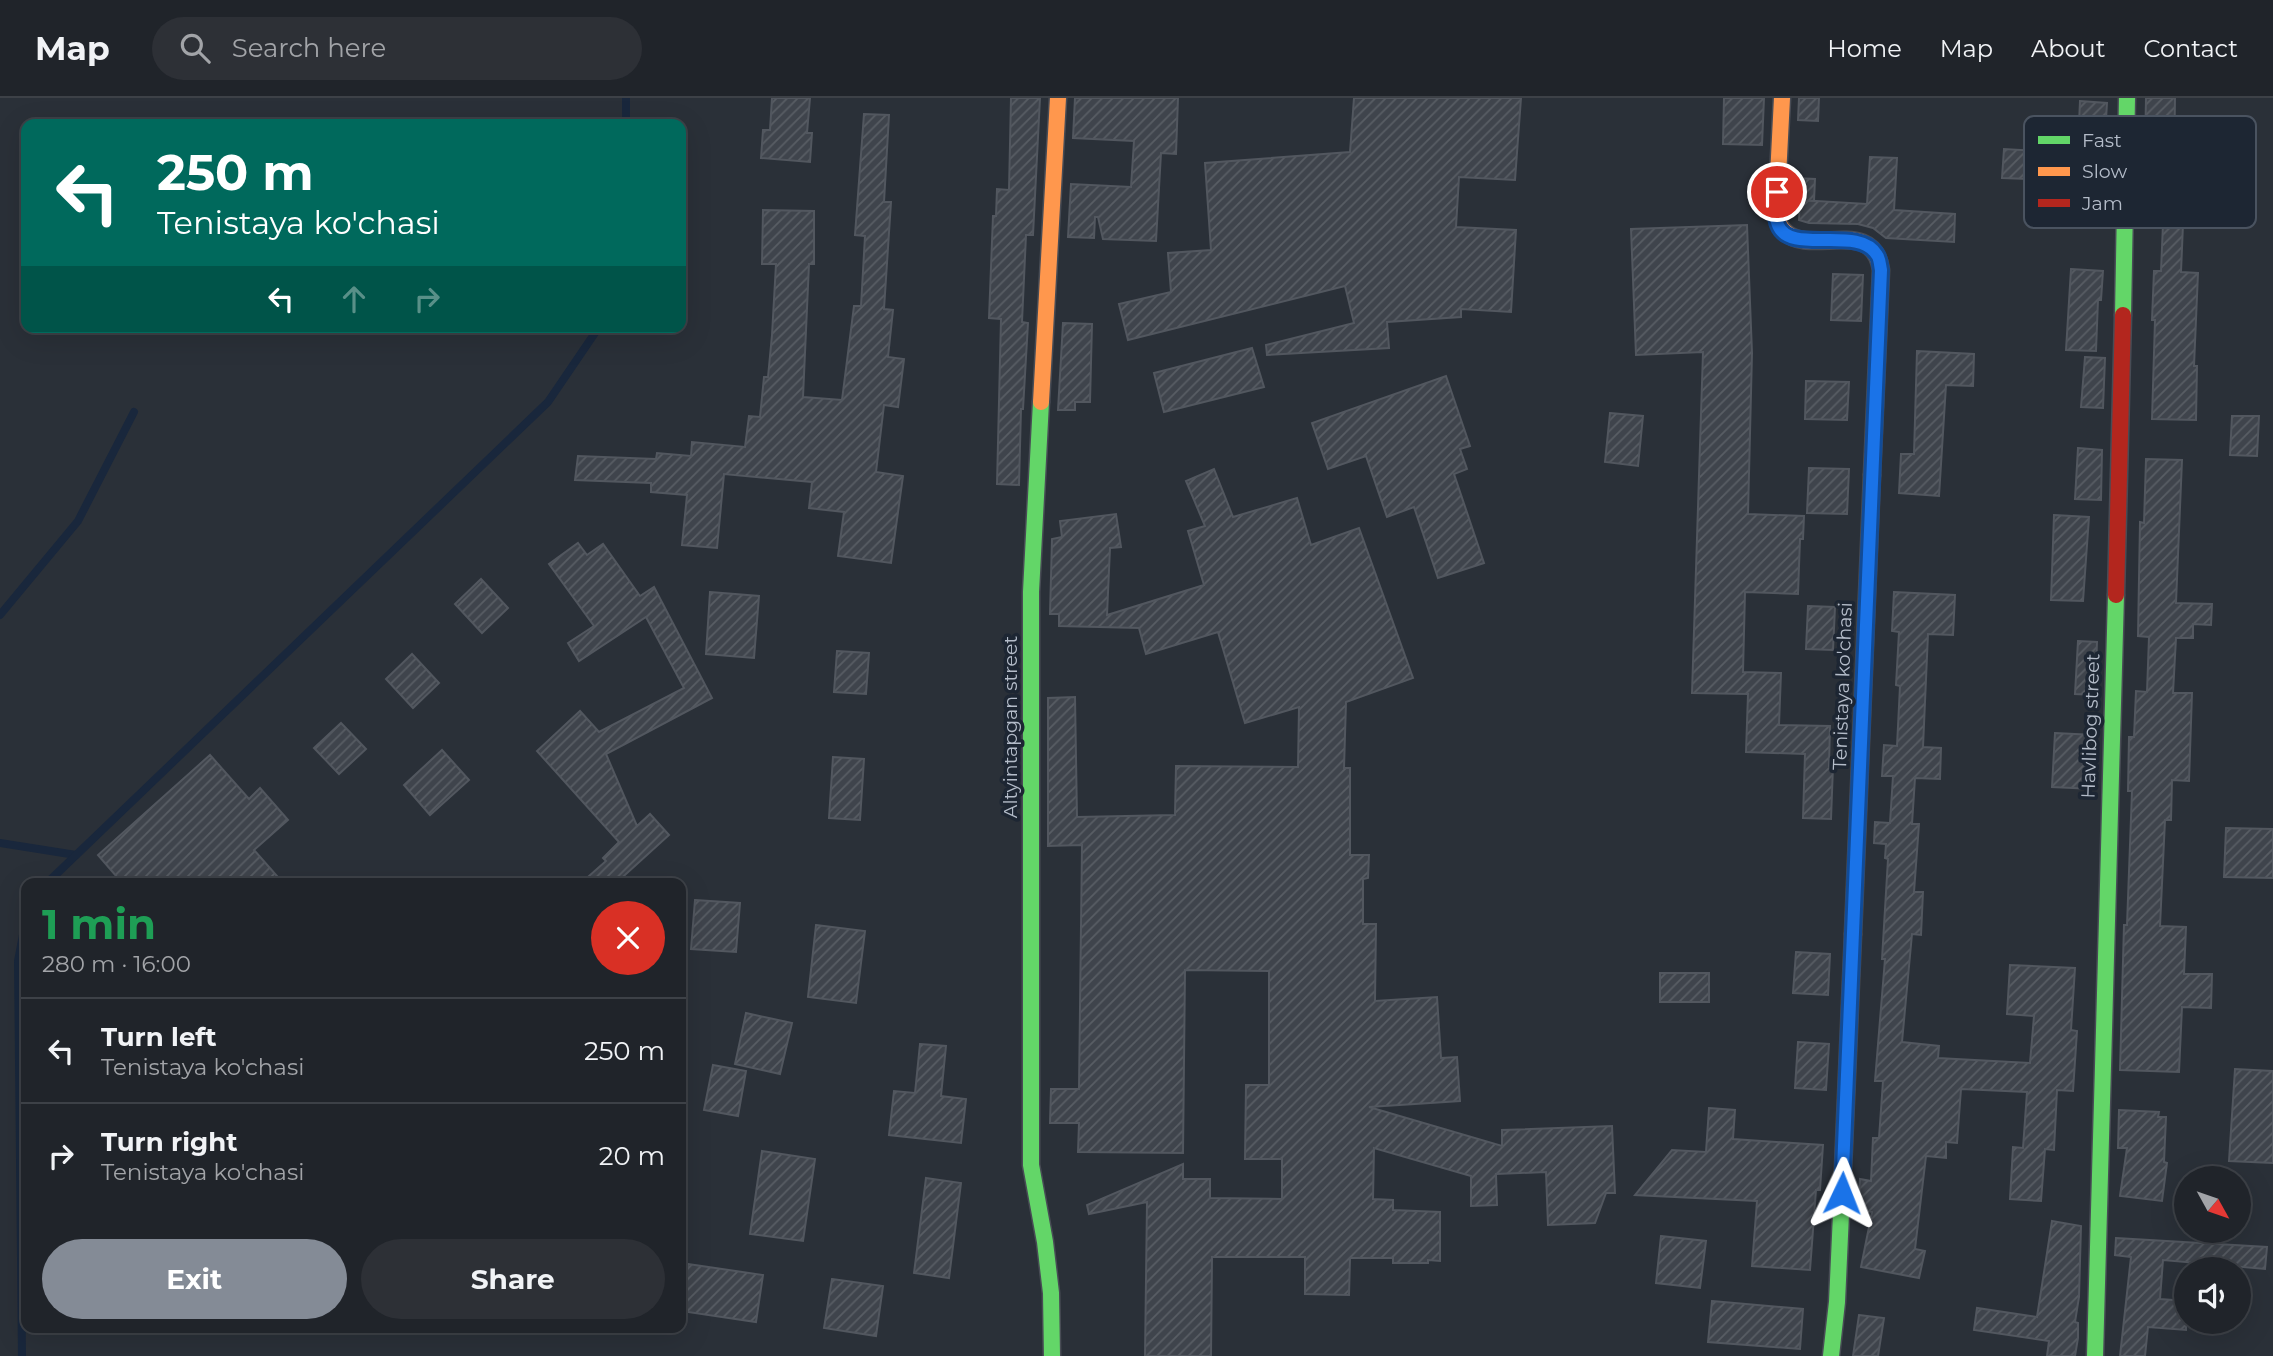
<!DOCTYPE html>
<html lang="en">
<head>
<meta charset="utf-8">
<style>
  body { margin:0; font-family:Montserrat,sans-serif; background:#2d3036; color:#f1f3f6; height:100vh; display:flex; flex-direction:column; font-size:26px; white-space:nowrap }
  * { box-sizing:border-box; margin:0 }
  p { font-size:23px; color:#a2a4a8 }
  .icon { flex:none; width:38px; height:38px; fill:none; stroke:currentColor; stroke-width:2; stroke-linecap:round; stroke-linejoin:round }
  .map { position:relative; flex:1; overflow:hidden }
  .details { position:absolute; left:21px; top:780px; width:665px; height:455px; display:flex; flex-direction:column; background:#20242a; border-radius:14px; box-shadow:0 7px 28px #0002,0 0 0 2px #3d4147 }
  .details>* { flex:none }
  .hud { position:absolute; left:21px; top:21px; width:665px; height:214px; border-radius:14px; box-shadow:0 7px 28px #0002,0 0 0 2px #3d4147; background:#00695c; color:#fff; overflow:hidden }
  .needle { width:46px; rotate:130deg }
  .controls { position:absolute; left:2174px; top:1068px; display:grid; gap:14px }
  .controls a { display:grid; place-items:center; width:77px; height:77px; border-radius:50%; background:#20242a; box-shadow:0 7px 28px #0002,0 0 0 2px #3d4147; font-size:35px }
  .pin { position:absolute; display:grid; place-items:center; width:60px; height:60px; color:#fff; margin:-30px; border:4px solid #fff; border-radius:50%; box-shadow:0 2px 7px #0007 }
  .me { position:absolute; width:77px; margin:-38px; rotate:2deg; stroke-linejoin:round; filter:drop-shadow(0 0 5px #0008) }
  .turn { display:flex; align-items:center; gap:24px; height:147px; padding:0 21px; font-size:32px }
  .turn .icon { width:91px; height:91px; stroke-width:2.5 }
  .turn b { display:block; font-size:49px; line-height:60px }
  .lanes { display:flex; align-items:center; height:66px; padding:0 21px; background:#0003; justify-content:center; gap:35px; direction:ltr }
  .lanes .off { opacity:.35 }
  .round { display:grid; place-items:center; flex:none; width:74px; height:74px; border-radius:37px; background:#2d3036 }
  .head { display:flex; align-items:center; justify-content:space-between; height:119px; padding:0 21px }
  h1 { font-size:42px; font-weight:700; line-height:52px; color:#1e9e55 }
  .action { display:flex; gap:14px; margin-top:auto; padding:14px 21px }
  .action a { flex:1; height:80px; border-radius:42px; background:#848b96; color:#fff; font-size:28px; font-weight:700; line-height:80px; text-align:center }
  .action a+a { background:#2d3036; color:#f1f3f6 }
  ul { padding:0; list-style:none }
  li { display:flex; align-items:center; gap:21px; height:105px; padding:0 21px; border-top:2px solid #3d4147 }
  li div { flex:1 }
  li b { display:block; font-size:26px }
  li em { font-style:normal }
  header { display:flex; align-items:center; gap:42px; box-sizing:border-box; height:98px; padding:0 35px; background:#20242a; border-bottom:2px solid #3d4147 }
  header strong { font-size:33px }
  nav { display:flex; gap:38px; margin-inline-start:auto; font-size:24px }
  .search { width:490px; height:63px; background:#2d3036; display:flex; align-items:center; gap:18px; box-sizing:border-box; padding:0 24px; border-radius:38px; color:#a2a4a8; font-size:26px }
  .map>svg:first-child { display:block }
  .lines { fill:none; stroke-linecap:round; stroke-linejoin:round }
  .stream { stroke:#19273c; stroke-width:8 }
  .building { fill:url(#building-hatch); stroke:#52575f; stroke-width:2 }
  .fast-casing { stroke:#484c55; stroke-width:19 }
  .slow-casing { stroke:#484c55; stroke-width:19 }
  .jam-casing { stroke:#484c55; stroke-width:19 }
  .fast { stroke:#63d668; stroke-width:16 }
  .slow { stroke:#ff974d; stroke-width:16 }
  .jam { stroke:#b3261e; stroke-width:16 }
  .route-casing { stroke:#114b97; stroke-width:18 }
  .route { stroke:#1a73e8; stroke-width:12 }
  .labels { text-anchor:middle; stroke-width:7; stroke-linejoin:round; paint-order:stroke }
  .street-label { font-size:19px; fill:#b4bcc9; stroke:#1d2633 }
  .key { fill:#1d2633; stroke:#4a5360; stroke-width:2 }
  .key-label { font-size:19px; fill:#b4bcc9 }
</style>
</head>
<body>
<header>
<strong>Map</strong>
<div class="search"><svg class="icon" aria-label="search" viewBox="0 0 24 24"><circle cx="10" cy="10" r="6"/><path d="M15 15l6 6"/></svg>Search here</div>
<nav><a>Home</a><a>Map</a><a>About</a><a>Contact</a></nav>
</header>
<div class="map">
<svg width="2273" height="1258" viewBox="0 0 2273 1258">
  <defs>
    <pattern id="building-hatch" width="6" height="6" patternUnits="userSpaceOnUse" patternTransform="scale(1.75)"><rect width="6" height="6" fill="#3f444c"/><path d="M-1 1l2-2M0 6l6-6M5 7l2-2" fill="none" stroke="#585d64"/></pattern>
  </defs>
  <rect width="100%" height="100%" fill="#2a3038"/>
  <g class="lines">
    <!-- stream -->
    <g class="stream">
      <polyline points="626,0 626,26"/>
      <polyline points="0,517 78,423 134,314"/>
      <polyline points="0,745 76,757"/>
      <polyline points="46,786 548,304 599,229"/>
      <polyline points="22,1258 18,863 26,821"/>
    </g>
  </g>
  <!-- building -->
  <g class="building">
    <polygon points="772,0 810,0 807,35 812,35 810,64 761,60 763,32 770,32"/>
    <polygon points="1011,0 1040,0 1033,137 1026,137 1022,224 1028,225 1023,311 1021,311 1019,387 997,386 1001,221 989,220 993,118 996,118 997,91 1009,92"/>
    <polygon points="1075,0 1178,0 1176,56 1161,55 1156,143 1103,141 1098,119 1095,119 1094,140 1068,139 1071,86 1131,89 1134,43 1073,40"/>
    <polygon points="1354,0 1521,0 1515,82 1459,79 1456,129 1516,132 1511,214 1461,211 1461,219 1387,224 1389,250 1267,257 1266,247 1354,225 1345,188 1128,242 1119,206 1171,194 1168,155 1211,152 1205,65 1350,54"/>
    <polygon points="1724,0 1764,0 1762,47 1723,46"/>
    <polygon points="1799,0 1819,0 1818,23 1798,22"/>
    <polygon points="2146,0 2175,0 2174,69 2169,105 2144,102"/>
    <polygon points="2080,3 2107,5 2100,121 2070,120 2072,94 2029,92 2029,81 2002,80 2004,51 2074,55 2075,48 2078,48"/>
    <polygon points="864,16 889,17 884,104 891,104 884,211 893,212 888,259 904,261 898,309 884,307 876,374 903,378 891,465 838,458 844,414 809,410 812,384 724,376 717,450 682,447 687,397 651,394 651,385 575,382 578,358 656,361 657,355 691,358 692,344 745,349 749,318 760,319 764,279 768,279 772,237 776,166 762,166 763,112 814,113 814,166 809,166 803,299 842,302 854,208 861,208 865,138 855,137"/>
    <polygon points="1870,59 1897,60 1894,112 1955,116 1954,144 1886,140 1873,130 1858,126 1809,125 1799,122 1800,102 1867,106"/>
    <polygon points="1795,80 1815,81 1814,103 1794,102"/>
    <polygon points="2163,126 2183,126 2181,174 2198,175 2194,268 2197,268 2196,322 2152,321 2155,222 2152,222 2154,173 2161,173"/>
    <polygon points="1747,127 1752,255 1748,416 1804,418 1803,441 1800,441 1798,496 1745,494 1743,574 1781,575 1779,627 1830,628 1829,668 1833,668 1831,721 1803,720 1805,656 1746,654 1748,596 1692,595 1703,254 1636,257 1631,131"/>
    <polygon points="2071,171 2103,173 2101,202 2098,202 2096,253 2066,252"/>
    <polygon points="1833,176 1863,177 1861,223 1831,222"/>
    <polygon points="1063,225 1092,226 1090,304 1075,304 1075,312 1058,312"/>
    <polygon points="1252,250 1264,289 1164,314 1154,275"/>
    <polygon points="1917,253 1974,256 1973,288 1946,287 1939,398 1899,395 1901,356 1914,356"/>
    <polygon points="2085,259 2105,260 2103,310 2081,309"/>
    <polygon points="1446,278 1470,348 1460,351 1467,371 1454,376 1484,465 1438,480 1414,409 1387,419 1366,358 1328,371 1312,325"/>
    <polygon points="1806,283 1849,284 1847,322 1805,321"/>
    <polygon points="1610,315 1643,318 1638,368 1605,364"/>
    <polygon points="2232,318 2259,318 2257,358 2230,357"/>
    <polygon points="2078,350 2102,352 2101,402 2075,401"/>
    <polygon points="2146,361 2182,362 2176,505 2212,506 2211,527 2193,526 2193,540 2176,540 2173,595 2192,595 2189,683 2172,682 2171,722 2165,722 2160,828 2186,829 2184,876 2212,876 2211,910 2182,909 2179,974 2120,972 2124,827 2127,827 2132,693 2128,693 2129,639 2134,639 2136,593 2147,594 2149,539 2138,538 2140,424 2144,425"/>
    <polygon points="1809,370 1849,371 1847,416 1807,415"/>
    <polygon points="1214,371 1233,419 1297,400 1311,447 1359,430 1413,580 1346,604 1344,670 1350,670 1350,757 1369,757 1368,780 1363,781 1363,826 1376,826 1375,903 1437,899 1441,960 1457,959 1460,1003 1369,1009 1502,1048 1502,1032 1612,1028 1615,1095 1606,1095 1595,1125 1548,1127 1546,1074 1496,1076 1497,1107 1471,1108 1471,1078 1374,1050 1373,1101 1393,1102 1393,1112 1440,1114 1440,1163 1428,1162 1428,1165 1393,1165 1393,1160 1350,1160 1349,1197 1305,1196 1305,1159 1212,1159 1211,1258 1145,1258 1147,1104 1089,1116 1087,1107 1183,1066 1183,1081 1210,1081 1210,1100 1282,1101 1282,1061 1245,1061 1246,987 1269,987 1269,873 1185,872 1183,1055 1078,1054 1079,1025 1050,1025 1051,991 1079,991 1082,747 1048,748 1048,600 1075,599 1077,719 1175,717 1176,668 1298,669 1299,609 1245,625 1218,534 1146,556 1139,530 1059,528 1059,516 1050,516 1052,441 1062,439 1060,423 1116,416 1121,449 1110,450 1107,517 1204,487 1188,433 1205,428 1186,383"/>
    <polygon points="2054,417 2089,419 2083,503 2051,502"/>
    <polygon points="578,445 587,457 603,446 640,498 654,489 712,600 606,656 637,728 650,716 669,737 615,786 580,786 606,763 603,760 619,744 537,653 580,613 599,634 684,590 646,519 579,563 568,545 594,528 549,466"/>
    <polygon points="481,481 508,510 482,535 455,506"/>
    <polygon points="710,494 759,498 754,560 706,556"/>
    <polygon points="1894,494 1955,497 1953,537 1928,536 1923,649 1941,650 1940,681 1915,680 1912,726 1919,726 1914,794 1923,794 1921,837 1912,836 1902,944 1939,948 1938,960 2030,965 2034,918 2007,916 2010,867 2075,870 2071,932 2077,933 2073,993 2057,992 2054,1052 2045,1051 2041,1103 2010,1101 2013,1049 2023,1050 2027,994 1961,991 1957,1045 1946,1044 1946,1060 1926,1058 1915,1151 1925,1153 1919,1180 1861,1169 1872,1114 1858,1112 1860,1081 1871,1083 1873,1040 1879,1040 1883,983 1875,983 1885,861 1882,861 1888,761 1885,760 1886,746 1874,745 1875,724 1890,725 1893,678 1882,678 1884,647 1897,648 1900,588 1896,587 1899,534 1892,533"/>
    <polygon points="1808,508 1835,509 1833,552 1806,551"/>
    <polygon points="2078,543 2097,544 2095,597 2075,596"/>
    <polygon points="837,553 869,555 866,596 834,594"/>
    <polygon points="412,556 439,585 413,610 386,581"/>
    <polygon points="341,625 366,651 339,676 314,650"/>
    <polygon points="2055,635 2094,637 2093,691 2052,689"/>
    <polygon points="442,652 469,682 430,717 404,687"/>
    <polygon points="210,657 249,701 260,690 288,722 254,752 284,786 123,786 98,757"/>
    <polygon points="833,659 864,661 860,722 829,720"/>
    <polygon points="2226,730 2273,731 2273,780 2224,779"/>
    <polygon points="695,802 740,805 736,854 691,851"/>
    <polygon points="816,827 865,833 856,905 808,899"/>
    <polygon points="1796,854 1830,856 1828,897 1793,895"/>
    <rect x="1660" y="875" width="49" height="29"/>
    <polygon points="746,915 792,925 780,976 735,966"/>
    <polygon points="1798,944 1829,946 1826,992 1795,990"/>
    <polygon points="920,946 946,948 941,998 966,1001 961,1045 889,1037 894,993 915,995"/>
    <polygon points="713,967 746,973 738,1018 704,1012"/>
    <polygon points="2235,971 2273,973 2273,1065 2229,1063"/>
    <polygon points="1709,1010 1735,1012 1733,1041 1823,1047 1820,1092 1816,1092 1810,1172 1752,1168 1757,1103 1635,1097 1672,1052 1706,1054"/>
    <polygon points="2119,1012 2159,1014 2158,1019 2166,1019 2164,1064 2167,1065 2162,1103 2120,1098 2127,1050 2118,1050"/>
    <polygon points="762,1053 815,1061 803,1143 750,1136"/>
    <polygon points="926,1080 961,1085 949,1180 914,1175"/>
    <polygon points="2052,1123 2081,1128 2079,1199 2075,1224 2078,1225 2078,1240 2075,1258 2047,1258 2049,1243 1974,1232 1977,1210 2037,1219"/>
    <polygon points="1661,1138 1706,1143 1700,1190 1656,1185"/>
    <polygon points="2116,1140 2267,1149 2265,1171 2163,1162 2160,1201 2186,1203 2186,1232 2148,1229 2145,1258 2120,1258 2131,1159 2115,1157"/>
    <polygon points="688,1166 763,1177 756,1224 681,1213"/>
    <polygon points="832,1181 883,1188 876,1238 824,1230"/>
    <polygon points="1712,1203 1803,1211 1800,1251 1708,1244"/>
    <polygon points="1859,1217 1884,1220 1878,1258 1853,1258"/>
  </g>
  <g class="lines">
    <!-- fast casing -->
    <g class="fast-casing">
      <g id="fast">
        <polyline points="2123,217 2127,0"/>
        <polyline points="1041,304 1031,494 1031,1067 1045,1144 1051,1195 1052,1258"/>
        <polyline points="1853,836 1872,377"/>
        <polyline points="1831,1258 1837,1204 1842,1094"/>
        <polyline points="2095,1258 2116,497"/>
      </g>
    </g>
    <!-- slow casing -->
    <g class="slow-casing">
      <g id="slow">
        <path d="M 1782,0 L 1776,118 C 1778,123 1780,129 1784,133 C 1810,160 1873,117 1881,172 L 1872,377"/>
        <polyline points="1041,304 1058,0"/>
      </g>
    </g>
    <!-- jam casing -->
    <g class="jam-casing">
      <g id="jam">
        <polyline points="2116,497 2123,217"/>
        <polyline points="1842,1094 1853,836"/>
      </g>
    </g>
    <!-- fast -->
    <use href="#fast" class="fast"/>
    <!-- slow -->
    <use href="#slow" class="slow"/>
    <!-- jam -->
    <use href="#jam" class="jam"/>
  </g>
  <g class="lines">
    <!-- route casing -->
    <g class="route-casing">
      <path id="route" d="M 1777,94 C 1776,105 1774,117 1778,127 C 1790,158 1859,126 1877,157 C 1880,161 1880,168 1881,172 L 1842,1095"/>
    </g>
    <!-- route -->
    <use href="#route" class="route"/>
  </g>
  <g class="labels">
    <!-- street labels -->
    <g class="street-label">
      <text transform="translate(1842 588) rotate(-88)" y="7">Tenistaya ko'chasi</text>
      <text transform="translate(2090 628) rotate(-88)" y="7">Hаvlibog street</text>
      <text transform="translate(1010 629) rotate(-90)" y="7">Altyintapgan street</text>
    </g>
  </g>
  <!-- legend -->
  <rect x="2024" y="18" width="232" height="112" rx="10" class="key"/>
  <rect x="2038" y="38" width="32" height="8" fill="#63d668"/>
  <rect x="2038" y="69" width="32" height="9" fill="#ff974d"/>
  <rect x="2038" y="101" width="32" height="8" fill="#b3261e"/>
  <g class="key-label">
    <text x="2082" y="49">Fast</text>
    <text x="2082" y="80">Slow</text>
    <text x="2082" y="112">Jam</text>
  </g>
</svg>
<div class="controls">
<a><svg class="needle" viewBox="-14 -14 28 28"><path d="M0-13l5 13h-10z" fill="#e53935"/><path d="M0 13l5-13h-10z" fill="#a2a4a8"/></svg></a>
<a><svg class="icon" aria-label="sound" viewBox="0 0 24 24"><path d="M4 9h4l5-4v14l-5-4H4zM17 9q2 3 0 6"/></svg></a>
</div>
<div class="pin" style="left:1777px;top:94px;background:#d93025"><svg class="icon" aria-label="arrive" viewBox="0 0 24 24"><path d="M6 21V4h12l-3 4 3 4H6"/></svg></div>
<svg class="me" style="left:1842px;top:1095px" viewBox="-20 -20 40 40"><path d="M0-17L14 15 0 8-14 15z" fill="#1a73e8" stroke="#fff" stroke-width="4"/></svg>
<div class="hud">
<div class="turn"><svg class="icon" aria-label="left" viewBox="0 0 24 24"><path d="M17 20v-9H6M10 6l-5 5 5 5"/></svg><div><b>250 m</b>Tenistaya ko'chasi</div></div>
<div class="lanes"><svg class="icon" aria-label="left" viewBox="0 0 24 24"><path d="M17 20v-9H6M10 6l-5 5 5 5"/></svg><svg class="icon off" aria-label="ahead" viewBox="0 0 24 24"><path d="M12 20V5M6 11l6-6 6 6"/></svg><svg class="icon off" aria-label="right" viewBox="0 0 24 24"><path d="M7 20v-9h11M14 6l5 5-5 5"/></svg></div>
</div>
<section class="details">
<div class="head"><div><h1>1 min</h1><p>280 m · 16:00</p></div><a class="round" style="background:#d93025;color:#fff"><svg class="icon" aria-label="close" viewBox="0 0 24 24"><path d="M6 6l12 12M18 6L6 18"/></svg></a></div>
<ul>
<li><svg class="icon" aria-label="left" viewBox="0 0 24 24"><path d="M17 20v-9H6M10 6l-5 5 5 5"/></svg><div><b>Turn left</b><p>Tenistaya ko'chasi</p></div><em>250 m</em></li>
<li><svg class="icon" aria-label="right" viewBox="0 0 24 24"><path d="M7 20v-9h11M14 6l5 5-5 5"/></svg><div><b>Turn right</b><p>Tenistaya ko'chasi</p></div><em>20 m</em></li>
</ul>
<div class="action"><a>Exit</a><a>Share</a></div>
</section>
</div>
</body>
</html>
